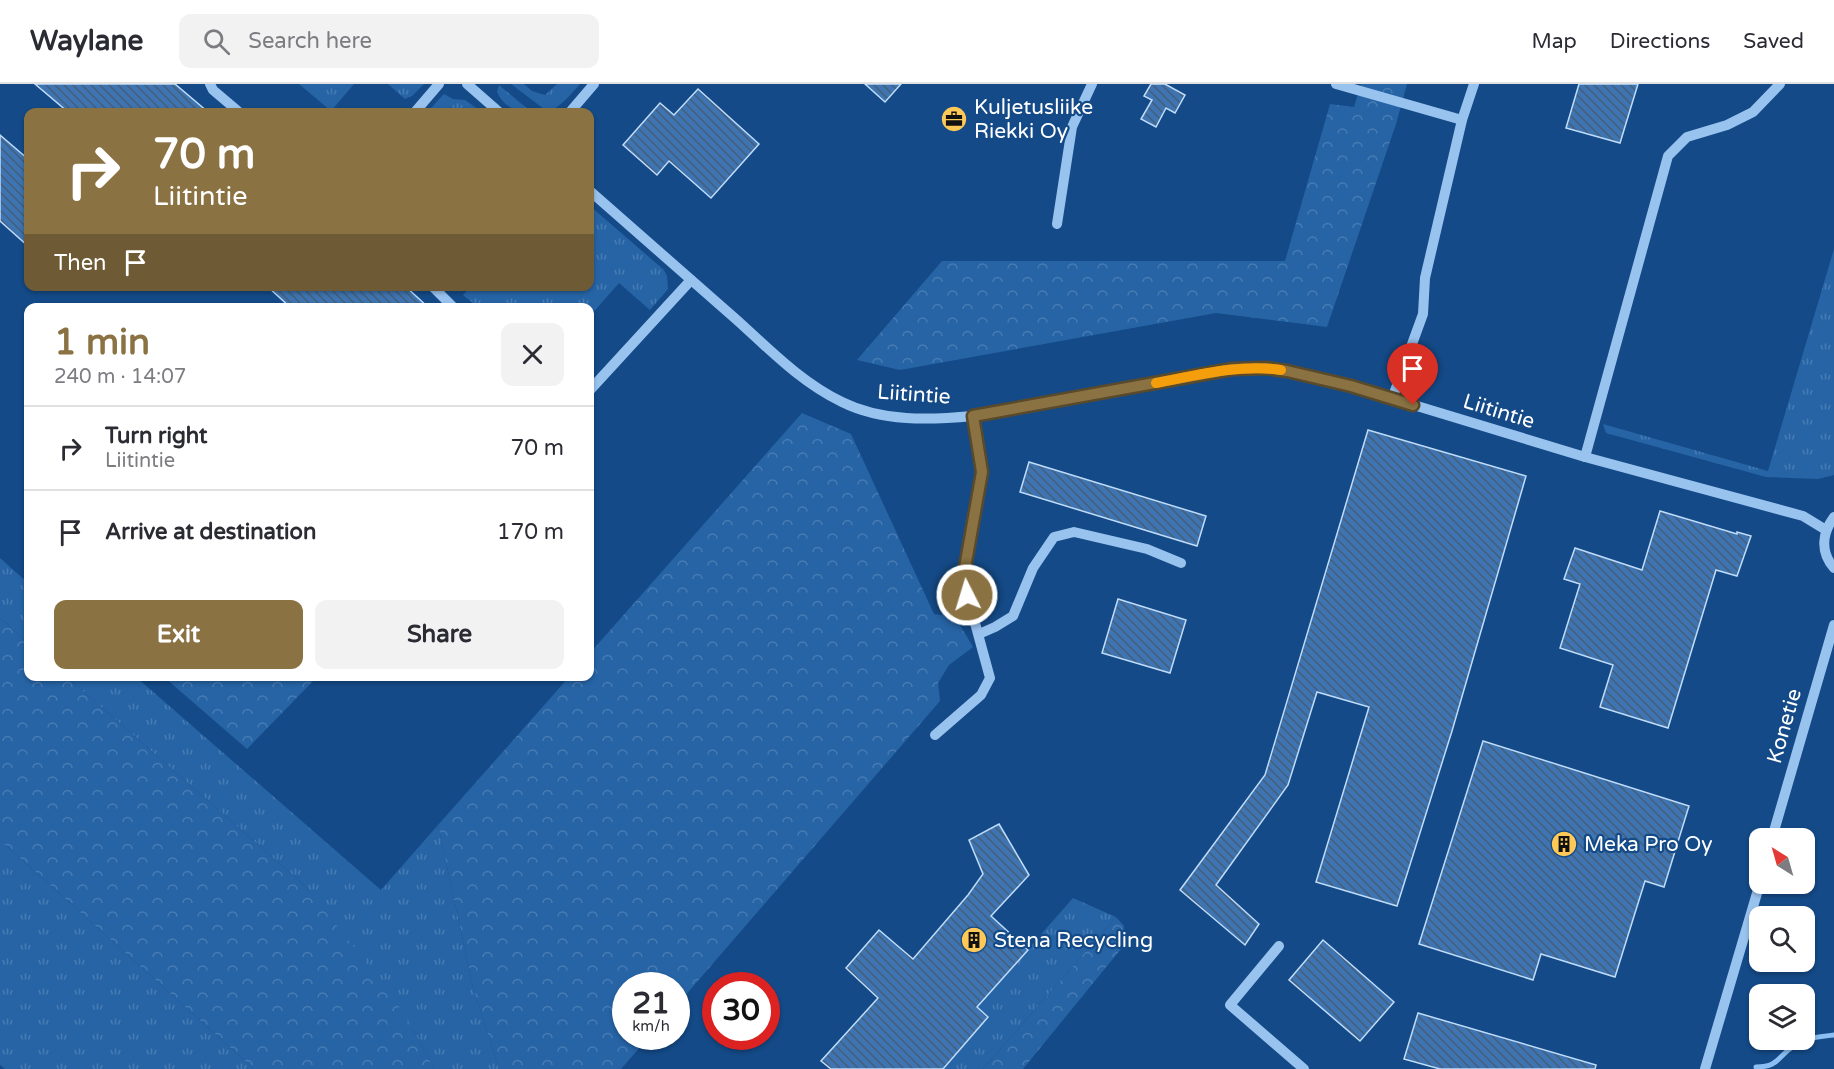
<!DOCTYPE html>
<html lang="en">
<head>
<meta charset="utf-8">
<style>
  body { margin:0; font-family:"Varela Round",sans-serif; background:#f2f2f3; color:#2b2b33; height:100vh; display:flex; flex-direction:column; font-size:22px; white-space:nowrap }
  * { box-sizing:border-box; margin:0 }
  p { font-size:20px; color:#7c7c81 }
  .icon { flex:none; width:33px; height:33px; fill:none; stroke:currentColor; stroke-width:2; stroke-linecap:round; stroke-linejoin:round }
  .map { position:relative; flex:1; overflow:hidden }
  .panel { position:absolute; left:24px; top:219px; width:570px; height:378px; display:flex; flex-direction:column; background:#fff; border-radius:12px; box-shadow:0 2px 4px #0004 }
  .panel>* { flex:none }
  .hud { position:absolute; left:24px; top:24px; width:570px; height:183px; border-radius:12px; box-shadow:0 2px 4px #0004; background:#8a7243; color:#fff; overflow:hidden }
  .needle { width:39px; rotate:323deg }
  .fabs { position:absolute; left:1749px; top:744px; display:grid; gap:12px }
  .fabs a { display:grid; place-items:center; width:66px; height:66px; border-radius:12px; background:#fff; box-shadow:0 2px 4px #0004; font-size:30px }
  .speed { position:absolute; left:612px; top:888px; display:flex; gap:12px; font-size:30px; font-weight:700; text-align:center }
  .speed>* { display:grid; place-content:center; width:78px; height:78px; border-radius:50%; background:#fff; box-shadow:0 2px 4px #0004; line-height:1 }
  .speed small { font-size:15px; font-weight:400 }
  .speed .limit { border:9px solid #d22; background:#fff; color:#111 }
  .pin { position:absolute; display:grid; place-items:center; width:51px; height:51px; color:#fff; margin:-62px -26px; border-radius:50% 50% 50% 0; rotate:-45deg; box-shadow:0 0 6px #0007 }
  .pin .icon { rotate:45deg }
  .me { position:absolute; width:66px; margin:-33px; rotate:355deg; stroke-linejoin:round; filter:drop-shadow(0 0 4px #0008) }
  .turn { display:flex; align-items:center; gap:21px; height:126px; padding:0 30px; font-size:27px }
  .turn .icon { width:78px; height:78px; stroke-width:2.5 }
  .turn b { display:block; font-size:42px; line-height:51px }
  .then { display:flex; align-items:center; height:57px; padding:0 30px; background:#0003; gap:12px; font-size:22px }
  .round { display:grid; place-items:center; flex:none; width:63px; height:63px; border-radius:12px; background:#f2f2f3 }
  .overview { display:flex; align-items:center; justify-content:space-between; height:102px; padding:0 30px }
  h1 { font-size:36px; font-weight:700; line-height:45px; color:#8a7243 }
  .action { display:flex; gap:12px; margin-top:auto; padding:12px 30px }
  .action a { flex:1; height:69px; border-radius:12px; background:#8a7243; color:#fff; font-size:24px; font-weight:700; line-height:69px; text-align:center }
  .action a+a { background:#f2f2f3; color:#2b2b33 }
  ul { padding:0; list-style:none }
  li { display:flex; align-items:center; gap:18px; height:84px; padding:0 30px; border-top:2px solid #e1e1e2 }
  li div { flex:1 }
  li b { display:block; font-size:22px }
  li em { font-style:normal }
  header { display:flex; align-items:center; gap:36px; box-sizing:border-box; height:84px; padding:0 30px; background:#fff; border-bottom:2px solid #e1e1e2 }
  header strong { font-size:28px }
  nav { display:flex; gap:33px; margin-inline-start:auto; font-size:21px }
  .search { width:420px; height:54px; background:#f2f2f3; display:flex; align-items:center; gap:15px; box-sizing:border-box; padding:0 21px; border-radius:12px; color:#7c7c81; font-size:22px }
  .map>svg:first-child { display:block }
  .grass { fill:url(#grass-tufts) }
  .forest { fill:url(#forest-crowns) }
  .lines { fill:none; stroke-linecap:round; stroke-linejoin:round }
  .stream { stroke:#8bbef2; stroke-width:5 }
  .building { fill:url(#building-back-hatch); stroke:#bfdcfb; stroke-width:1.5 }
  .minor { stroke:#99c3ef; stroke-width:10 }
  .route-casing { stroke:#5a4a2c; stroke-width:15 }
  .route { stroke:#8a7243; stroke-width:10 }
  .slow { stroke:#f59e0b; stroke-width:10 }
  .labels { text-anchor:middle; stroke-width:4.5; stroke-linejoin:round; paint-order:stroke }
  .poi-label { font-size:21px; fill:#fff; stroke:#144a87; text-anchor:start }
  .street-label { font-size:21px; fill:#fff; stroke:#144a87 }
</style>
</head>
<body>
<header>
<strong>Waylane</strong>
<div class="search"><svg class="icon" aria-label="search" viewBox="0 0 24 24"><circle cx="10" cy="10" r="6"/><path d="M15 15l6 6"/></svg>Search here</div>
<nav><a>Map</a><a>Directions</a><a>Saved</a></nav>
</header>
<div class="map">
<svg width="1834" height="985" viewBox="0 0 1834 985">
  <defs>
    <pattern id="grass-tufts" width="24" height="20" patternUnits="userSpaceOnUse" patternTransform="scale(1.5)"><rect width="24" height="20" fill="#2664a6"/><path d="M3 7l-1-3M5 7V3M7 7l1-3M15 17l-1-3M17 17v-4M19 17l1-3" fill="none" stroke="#477bb3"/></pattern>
    <pattern id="forest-crowns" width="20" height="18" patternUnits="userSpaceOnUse" patternTransform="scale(1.5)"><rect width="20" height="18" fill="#2664a6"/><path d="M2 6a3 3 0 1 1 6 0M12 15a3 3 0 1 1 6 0" fill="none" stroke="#477bb3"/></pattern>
    <pattern id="building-back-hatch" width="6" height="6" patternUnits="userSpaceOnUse" patternTransform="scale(1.5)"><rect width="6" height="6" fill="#3d74b1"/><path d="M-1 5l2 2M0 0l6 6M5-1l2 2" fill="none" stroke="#455e79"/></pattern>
  </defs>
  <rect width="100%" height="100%" fill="#144a87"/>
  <!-- grass -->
  <g class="grass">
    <polygon points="299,0 354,0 331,27"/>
    <polygon points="388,0 424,0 412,12 405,15"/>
    <path d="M 511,0 L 524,0 L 532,7 L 545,11 L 557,0 L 580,0 C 570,11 561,23 548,28 Z"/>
    <path d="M 499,1 L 530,27 L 532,28 C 517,29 503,22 497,8 Z"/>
    <polygon points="444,10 453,15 465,16 482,28 429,28 429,26"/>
    <polygon points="590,122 664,186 667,192 668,205 650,226 619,199 590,232 590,224 478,223 463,211 471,203 590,202"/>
    <polygon points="1834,165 1834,391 1818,395 1766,393 1606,349 1603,340 1768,387"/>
    <polygon points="0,474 28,499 28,559 0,534"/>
    <polygon points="67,593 136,593 381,806 438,741 473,903 499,985 434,985 415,949 304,801"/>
    <polygon points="0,756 254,985 5,985 0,981"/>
    <polygon points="1073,814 1116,833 983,985 943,985 988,933 977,923"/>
  </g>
  <!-- forest -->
  <g class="forest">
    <polygon points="1361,0 1407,0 1396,40 1327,243 1216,229 900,286 857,276 942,177 1285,177 1330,20 1354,23"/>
    <polygon points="802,329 851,350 934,530 955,533 973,563 949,581 938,599 940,617 677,921 676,902 626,902 626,952 649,953 621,985 499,985 473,903 438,741 569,593 590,592 590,569"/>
    <polygon points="0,534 28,559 28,592 67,593 304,801 390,908 415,949 434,985 254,985 0,756"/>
    <polygon points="164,593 317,593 247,665"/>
    <polygon points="1116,833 1124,842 1121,865 1023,985 983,985"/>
  </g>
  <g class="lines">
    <!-- stream -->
    <path class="stream" d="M 1756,983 C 1778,983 1777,974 1792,963 C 1804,953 1819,953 1834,951"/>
  </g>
  <!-- building -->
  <g class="building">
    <polygon points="35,0 175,0 208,28 68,28"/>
    <polygon points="865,0 901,0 885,18"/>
    <polygon points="1151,0 1165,0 1185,11 1175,29 1166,24 1156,43 1141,35 1152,16 1144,12"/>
    <polygon points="1579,0 1638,0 1620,59 1566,44"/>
    <polygon points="698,5 759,60 711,114 669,77 657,91 623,61 660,19 674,31"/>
    <polygon points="0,51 28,75 28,162 0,137"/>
    <polygon points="267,202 405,202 429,224 291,224"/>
    <polygon points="1368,346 1526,392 1452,647 1397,822 1316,798 1369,623 1317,608 1288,701 1216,801 1259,840 1245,861 1180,806 1265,691"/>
    <polygon points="1029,378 1206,432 1197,462 1020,408"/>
    <polygon points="1660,427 1737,450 1737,448 1751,452 1737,492 1716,486 1668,644 1600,623 1613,581 1560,564 1580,500 1564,495 1575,464 1642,486"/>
    <polygon points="1118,515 1186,536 1170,589 1102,569"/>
    <polygon points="1483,657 1689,722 1664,803 1645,797 1615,893 1541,870 1533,896 1419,860"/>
    <polygon points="999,740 1029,791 991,832 1028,866 977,923 988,933 943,985 831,985 821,977 878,914 846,884 879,846 913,875 968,811 983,790 969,756"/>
    <polygon points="1323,856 1394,918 1360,957 1289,896"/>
    <polygon points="1418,929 1596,981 1595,985 1440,985 1404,975"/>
  </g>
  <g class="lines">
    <!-- minor -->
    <g class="minor">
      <polyline points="210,0 213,6 239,28"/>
      <polyline points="467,0 499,28"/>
      <polyline points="1336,0 1462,36"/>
      <polyline points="415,28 439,0"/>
      <polyline points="570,28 594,0"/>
      <path d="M 590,107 C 639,150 688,193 738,237 C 770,266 802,299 842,318 C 882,338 930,336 973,332 L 1231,285 L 1266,284 L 1287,287 L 1351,302 L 1585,373 L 1803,432 L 1826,446"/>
      <polyline points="1057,140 1072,43 1092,0"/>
      <polyline points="432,202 454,224"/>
      <polyline points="590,306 691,196"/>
      <polyline points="1392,315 1423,230 1425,194 1462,36 1474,0"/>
      <polyline points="1585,373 1668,72 1687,53 1727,41 1753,28 1780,0"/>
      <path d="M 1834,433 C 1822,449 1820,468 1834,484"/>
      <polyline points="979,550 995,543 1013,532 1033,484 1054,453 1074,448 1147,465 1181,479"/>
      <polyline points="935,651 981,611 990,594 963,495 982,388 973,332"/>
      <polyline points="1772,754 1834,541"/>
      <polyline points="1279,862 1230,921 1304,985"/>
      <polyline points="1705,985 1760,799"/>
    </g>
  </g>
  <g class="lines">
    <!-- route casing -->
    <g class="route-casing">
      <polyline id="route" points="967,511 963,495 982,388 973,332 1232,285 1266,284 1287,287 1351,302 1413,321"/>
    </g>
    <!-- route -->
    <use href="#route" class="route"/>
    <!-- slow -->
    <path class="slow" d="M 1156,299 C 1198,291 1239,280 1281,286"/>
  </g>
  <!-- icons -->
  <defs>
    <g id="office-disc" transform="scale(1.35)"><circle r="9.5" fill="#ffc957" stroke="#144a87"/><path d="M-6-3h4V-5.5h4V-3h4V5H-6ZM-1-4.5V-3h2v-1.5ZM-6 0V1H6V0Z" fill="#111"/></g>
    <g id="building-disc" transform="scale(1.35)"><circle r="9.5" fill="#ffc957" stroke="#144a87"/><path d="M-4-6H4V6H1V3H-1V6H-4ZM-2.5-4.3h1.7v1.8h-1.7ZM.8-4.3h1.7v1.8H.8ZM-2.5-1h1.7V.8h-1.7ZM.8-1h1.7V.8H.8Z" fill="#111"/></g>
  </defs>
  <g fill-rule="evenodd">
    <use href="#office-disc" x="954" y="35"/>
    <use href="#building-disc" x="1564" y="760"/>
    <use href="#building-disc" x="974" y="856"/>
  </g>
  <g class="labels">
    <!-- poi labels -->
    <g class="poi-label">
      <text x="974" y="30">Kuljetusliike<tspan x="974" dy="24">Riekki Oy</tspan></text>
      <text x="1584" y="767">Meka Pro Oy</text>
      <text x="994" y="863">Stena Recycling</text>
    </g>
    <!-- street labels -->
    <g class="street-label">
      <text transform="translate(914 310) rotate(4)" y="7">Liitintie</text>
      <text transform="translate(1499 327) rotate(17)" y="7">Liitintie</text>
      <text transform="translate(1784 642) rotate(-74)" y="7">Konetie</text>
    </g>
  </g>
</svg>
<div class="fabs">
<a><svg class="needle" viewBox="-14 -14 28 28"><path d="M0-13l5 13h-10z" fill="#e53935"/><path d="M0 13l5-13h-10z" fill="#7c7c81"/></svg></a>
<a><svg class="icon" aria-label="search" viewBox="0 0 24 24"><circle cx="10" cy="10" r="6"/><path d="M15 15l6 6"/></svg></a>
<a><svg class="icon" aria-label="layers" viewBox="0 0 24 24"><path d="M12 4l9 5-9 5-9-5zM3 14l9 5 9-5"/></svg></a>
</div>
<div class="speed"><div>21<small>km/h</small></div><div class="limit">30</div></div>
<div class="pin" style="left:1413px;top:321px;background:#d93025"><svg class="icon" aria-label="arrive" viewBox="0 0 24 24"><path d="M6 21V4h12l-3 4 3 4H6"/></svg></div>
<svg class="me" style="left:967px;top:511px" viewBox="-20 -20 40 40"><circle r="17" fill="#8a7243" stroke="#fff" stroke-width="3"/><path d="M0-11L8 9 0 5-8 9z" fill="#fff"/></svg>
<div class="hud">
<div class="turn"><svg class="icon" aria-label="right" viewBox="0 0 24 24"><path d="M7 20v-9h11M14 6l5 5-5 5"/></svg><div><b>70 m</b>Liitintie</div></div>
<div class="then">Then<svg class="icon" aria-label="arrive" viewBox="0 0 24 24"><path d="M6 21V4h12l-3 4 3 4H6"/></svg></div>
</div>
<section class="panel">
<div class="overview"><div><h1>1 min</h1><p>240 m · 14:07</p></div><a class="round"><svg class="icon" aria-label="close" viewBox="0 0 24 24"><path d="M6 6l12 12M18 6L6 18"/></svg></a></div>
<ul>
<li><svg class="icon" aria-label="right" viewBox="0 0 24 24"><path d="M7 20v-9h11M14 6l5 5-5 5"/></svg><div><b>Turn right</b><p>Liitintie</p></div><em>70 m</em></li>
<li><svg class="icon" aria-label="arrive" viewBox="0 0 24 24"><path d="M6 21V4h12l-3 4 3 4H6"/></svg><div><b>Arrive at destination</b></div><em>170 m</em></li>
</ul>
<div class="action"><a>Exit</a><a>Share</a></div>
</section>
</div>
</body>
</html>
